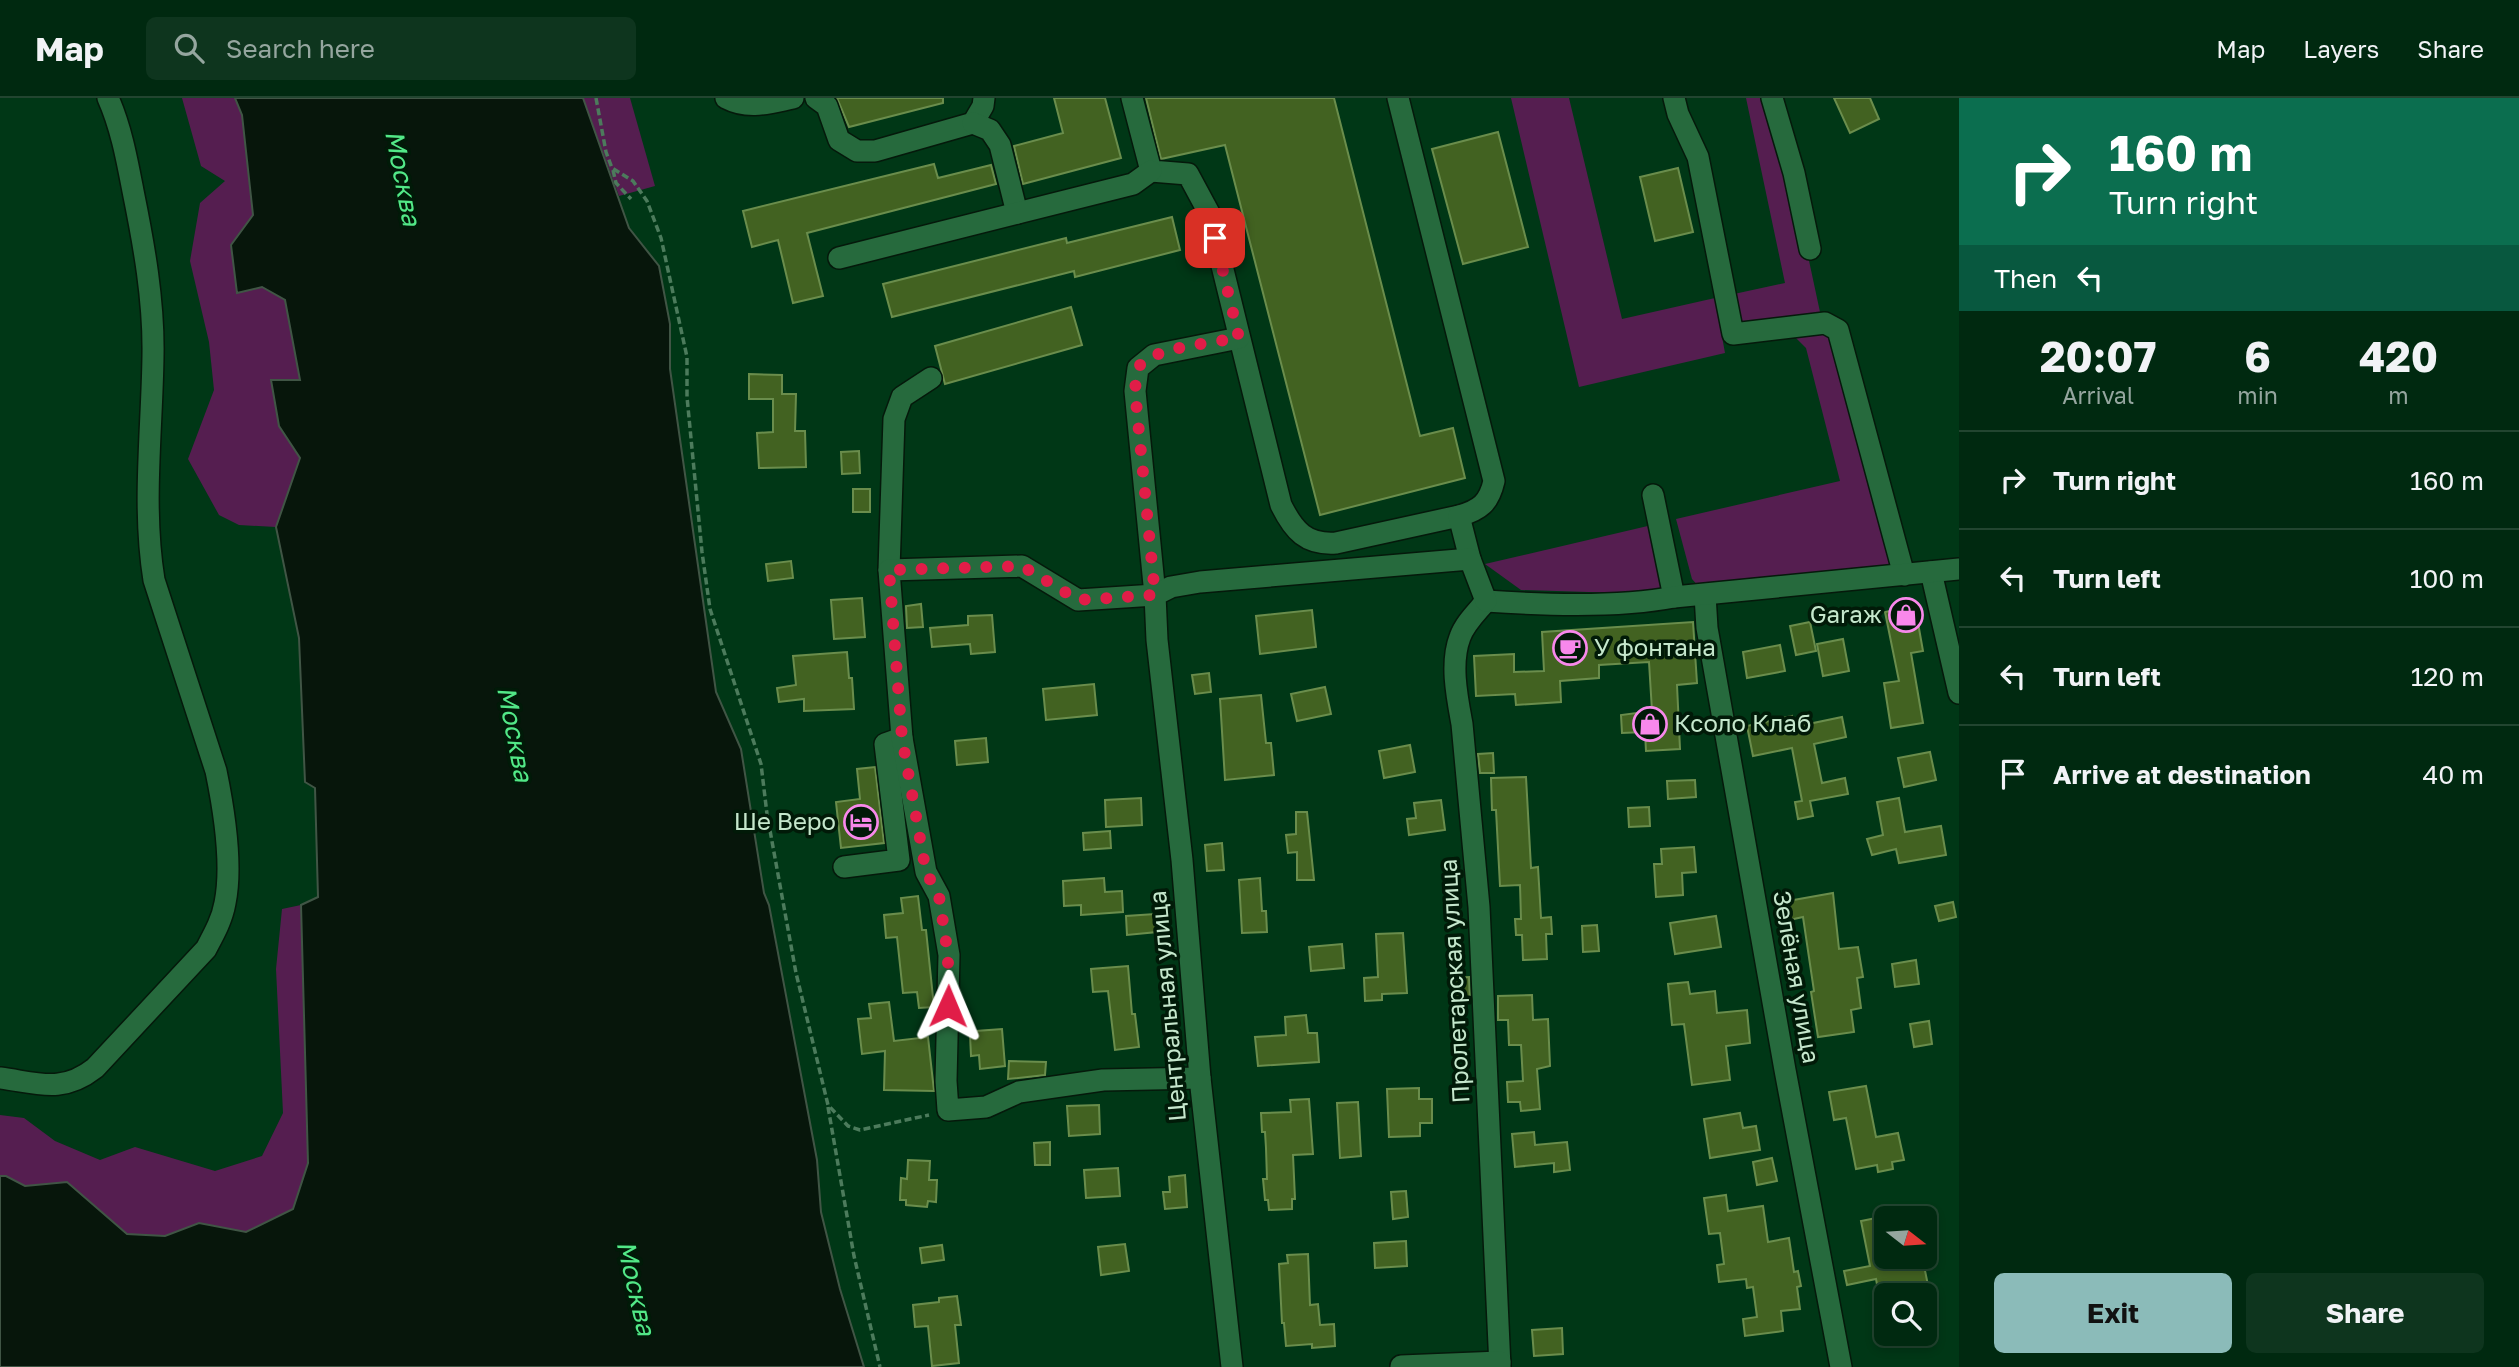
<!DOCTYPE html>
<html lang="en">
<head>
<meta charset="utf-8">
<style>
  body { margin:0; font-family:"Golos Text",sans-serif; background:#0e351e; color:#f1f3f6; height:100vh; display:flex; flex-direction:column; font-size:26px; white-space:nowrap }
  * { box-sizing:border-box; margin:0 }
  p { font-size:23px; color:#95a69f }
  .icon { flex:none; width:38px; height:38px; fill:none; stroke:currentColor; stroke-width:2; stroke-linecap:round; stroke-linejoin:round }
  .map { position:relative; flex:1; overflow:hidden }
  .details { display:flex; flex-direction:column; background:#002910; width:560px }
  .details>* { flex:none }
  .guide { background:#0b6e4f; color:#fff; overflow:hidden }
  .needle { width:46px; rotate:107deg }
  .fabs { position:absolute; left:1874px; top:1108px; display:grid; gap:14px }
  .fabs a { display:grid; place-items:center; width:63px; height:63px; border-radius:10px; background:#002910; box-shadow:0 4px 10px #0003,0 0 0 2px #224530; font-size:35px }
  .pin { position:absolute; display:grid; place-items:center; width:60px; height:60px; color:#fff; margin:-30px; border-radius:14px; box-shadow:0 4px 10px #0006 }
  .me { position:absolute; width:77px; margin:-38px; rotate:1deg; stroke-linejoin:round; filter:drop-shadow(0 0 5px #0008) }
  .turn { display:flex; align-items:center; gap:24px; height:147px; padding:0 35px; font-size:32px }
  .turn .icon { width:91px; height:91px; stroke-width:2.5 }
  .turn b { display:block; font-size:49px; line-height:60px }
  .then { display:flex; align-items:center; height:66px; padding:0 35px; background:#0003; gap:14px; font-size:26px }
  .eta { display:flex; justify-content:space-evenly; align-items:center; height:119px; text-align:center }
  .eta b { font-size:42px; font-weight:700; line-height:49px }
  .cta { display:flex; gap:14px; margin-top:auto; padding:14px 35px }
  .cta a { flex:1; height:80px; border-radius:10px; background:#8bbbb9; color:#111; font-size:28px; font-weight:700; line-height:80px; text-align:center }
  .cta a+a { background:#0e351e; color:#f1f3f6 }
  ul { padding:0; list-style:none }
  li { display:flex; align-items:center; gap:21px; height:98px; padding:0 35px; border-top:2px solid #224530 }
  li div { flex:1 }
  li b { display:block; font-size:26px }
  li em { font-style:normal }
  header { display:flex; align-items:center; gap:42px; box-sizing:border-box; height:98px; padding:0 35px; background:#002910; border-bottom:2px solid #224530 }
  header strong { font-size:33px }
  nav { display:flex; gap:38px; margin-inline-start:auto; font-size:24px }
  .search { width:490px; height:63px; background:#0e351e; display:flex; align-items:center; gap:18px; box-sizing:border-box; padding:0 24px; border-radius:10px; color:#95a69f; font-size:26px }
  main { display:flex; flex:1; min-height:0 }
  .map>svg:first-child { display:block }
  .green { fill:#551e50 }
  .water { fill:#07160b; stroke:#405545; stroke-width:2 }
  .building { fill:#426221; stroke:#6a8d4c; stroke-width:2 }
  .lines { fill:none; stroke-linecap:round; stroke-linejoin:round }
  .minor-casing { stroke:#05190b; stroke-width:24 }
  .path { stroke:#4c7b5c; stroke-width:3.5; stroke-dasharray:7 3.5; stroke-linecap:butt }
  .minor { stroke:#266a3d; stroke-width:21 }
  .route { stroke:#e11d48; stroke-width:12; stroke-dasharray:0 21.6 }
  .labels { text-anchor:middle; stroke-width:7; stroke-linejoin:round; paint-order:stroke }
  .poi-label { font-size:24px; fill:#c5e7cc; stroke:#011a08; text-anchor:end }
  .street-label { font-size:24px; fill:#c5e7cc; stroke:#011a08 }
  .water-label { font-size:26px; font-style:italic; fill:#52e887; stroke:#011a08 }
</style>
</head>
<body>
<header>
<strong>Map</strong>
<div class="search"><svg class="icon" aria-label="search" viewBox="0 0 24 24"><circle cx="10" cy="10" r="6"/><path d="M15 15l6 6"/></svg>Search here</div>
<nav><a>Map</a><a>Layers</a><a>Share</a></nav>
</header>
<main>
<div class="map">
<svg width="1959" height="1269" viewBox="0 0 1959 1269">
  <rect width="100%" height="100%" fill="#003716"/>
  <!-- green -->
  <g class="green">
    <polygon points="182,0 235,0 242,17 253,117 231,147 238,194 262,189 285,202 300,282 271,282 279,328 300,360 276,429 239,427 219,417 188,361 214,292 209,244 190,163 200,105 225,83 201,68"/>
    <polygon points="583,0 630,0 655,88 619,98"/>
    <polygon points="1511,0 1569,0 1622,221 1715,200 1725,255 1579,289"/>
    <polygon points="1746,0 1769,0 1790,74 1820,214 1742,225 1734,196 1785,185"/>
    <polygon points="1820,233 1832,242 1894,474 1700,490 1692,481 1676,421 1840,383 1806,250 1795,239"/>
    <polygon points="1652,427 1664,486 1653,496 1521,492 1485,466"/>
    <polygon points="301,807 308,1066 293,1111 246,1134 199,1125 165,1138 126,1136 67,1084 25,1088 6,1078 0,1078 0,1017 24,1020 55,1043 100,1062 135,1049 215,1073 262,1058 283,1015 276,871 282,811"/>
  </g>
  <!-- water -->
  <polygon class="water" points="235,0 583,0 629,130 659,168 670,226 670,271 716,594 741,651 764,795 769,807 817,1062 821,1114 840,1191 864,1269 0,1269 0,1078 6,1078 25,1088 67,1084 127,1136 165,1138 199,1125 246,1134 293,1111 308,1065 301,807 318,799 315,690 305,684 299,540 276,429 300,360 279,328 271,282 300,282 285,202 262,189 237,195 231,147 253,117 242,17"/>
  <!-- building -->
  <g class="building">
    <polygon points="837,0 943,0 943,5 849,29"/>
    <polygon points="1054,0 1105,0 1121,60 1023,86 1014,48 1063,35"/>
    <polygon points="1146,0 1334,0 1420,338 1453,330 1465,380 1320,417 1225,47 1161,61"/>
    <polygon points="1834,0 1870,0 1879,21 1850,35"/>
    <polygon points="1498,34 1528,149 1463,166 1432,51"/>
    <polygon points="934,66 938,80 991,67 996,86 807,135 823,198 793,205 778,142 752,149 743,113"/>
    <polygon points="1678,70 1693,134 1655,143 1640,79"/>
    <polygon points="1172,119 1180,152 1075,179 1074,173 892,219 883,186 1066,140 1067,145"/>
    <polygon points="1071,209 1082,247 945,286 935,248"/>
    <polygon points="749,276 782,277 782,296 796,296 795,333 805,333 806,369 759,370 757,335 773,334 773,301 749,301"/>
    <polygon points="859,353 860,375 842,376 841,354"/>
    <rect x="853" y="391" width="17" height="23"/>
    <polygon points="791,463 793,480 768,483 766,466"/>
    <polygon points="862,500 865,539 834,541 831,502"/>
    <polygon points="921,506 923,529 907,530 906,508"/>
    <polygon points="1915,508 1923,553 1911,555 1923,625 1891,630 1884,585 1899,583 1885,514"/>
    <polygon points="1312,512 1316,549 1260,556 1256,518"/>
    <polygon points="992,517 995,554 971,556 970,546 932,549 930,530 968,527 968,518"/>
    <polygon points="1693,524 1697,585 1677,587 1680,651 1646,653 1645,634 1622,635 1621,617 1652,613 1649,564 1599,567 1599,580 1560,583 1561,604 1516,607 1515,596 1476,598 1474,558 1514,556 1514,574 1544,573 1542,534"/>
    <polygon points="1810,524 1816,553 1796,557 1790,528"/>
    <polygon points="1843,541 1849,573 1823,578 1817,546"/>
    <polygon points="1780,547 1785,573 1747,580 1743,554"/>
    <polygon points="847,554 849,580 852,580 854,611 804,613 804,601 779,604 777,590 796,587 793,558"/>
    <polygon points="1209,575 1211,594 1195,596 1192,577"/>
    <polygon points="1094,586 1097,617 1046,622 1043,591"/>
    <polygon points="1325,589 1331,616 1297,623 1291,596"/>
    <polygon points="1261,597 1266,645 1271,645 1274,677 1225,682 1220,601"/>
    <polygon points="1792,618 1794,629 1842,619 1846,639 1814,646 1822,685 1845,680 1848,696 1810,703 1813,718 1798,721 1795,704 1802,703 1792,650 1753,658 1747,628"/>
    <polygon points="986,640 988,664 957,667 955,643"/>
    <polygon points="1410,647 1415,674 1384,680 1379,653"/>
    <polygon points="1930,654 1936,682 1904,689 1898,660"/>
    <polygon points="1493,655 1494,675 1480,675 1478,656"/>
    <polygon points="875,669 884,745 841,750 836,704 860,701 857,671"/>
    <polygon points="1526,679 1531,770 1538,769 1541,820 1551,819 1552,836 1546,836 1547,861 1523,862 1522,837 1516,837 1515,821 1521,821 1520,787 1500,788 1496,712 1492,712 1491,680"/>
    <polygon points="1695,682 1696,699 1668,701 1667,683"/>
    <polygon points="1141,700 1142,727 1106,729 1105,702"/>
    <polygon points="1899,700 1905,734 1941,728 1946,757 1899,765 1896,751 1872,757 1867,741 1883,737 1877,704"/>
    <polygon points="1441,702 1445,732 1409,737 1407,721 1416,720 1414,705"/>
    <polygon points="1649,709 1650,728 1629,729 1628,710"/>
    <polygon points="1296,714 1307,714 1314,782 1297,782 1297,754 1288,755 1286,737 1296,736"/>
    <polygon points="1110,733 1111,750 1084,752 1083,735"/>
    <polygon points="1222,745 1224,772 1207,773 1205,747"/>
    <polygon points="1694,749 1696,774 1682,775 1683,797 1656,799 1654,766 1662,766 1661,751"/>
    <polygon points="1104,780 1105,794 1122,793 1123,814 1081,817 1081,807 1064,808 1063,783"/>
    <polygon points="1260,780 1262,813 1266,813 1267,834 1242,835 1239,782"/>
    <polygon points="1833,795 1839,851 1858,849 1863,879 1857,880 1861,910 1851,912 1854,934 1818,939 1811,894 1814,893 1803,819 1780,824 1776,805"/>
    <polygon points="918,798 922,832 926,832 934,909 919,910 917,894 903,895 897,839 886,840 884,817 903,815 901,800"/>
    <polygon points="1953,804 1956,819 1939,823 1935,808"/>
    <polygon points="1155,816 1157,834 1127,837 1126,818"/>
    <polygon points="1716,818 1721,849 1675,856 1670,825"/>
    <polygon points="1597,827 1599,853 1583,854 1582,828"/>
    <polygon points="1403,835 1407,895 1382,896 1382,902 1365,903 1364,880 1378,879 1376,836"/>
    <polygon points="1342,846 1344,870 1311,873 1309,849"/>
    <polygon points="1916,862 1919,886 1895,889 1892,866"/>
    <polygon points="1128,868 1132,916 1135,916 1139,949 1115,952 1108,893 1093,894 1091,871"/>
    <polygon points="1469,879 1470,904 1452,905 1451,880"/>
    <polygon points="1688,884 1690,896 1715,893 1717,915 1747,912 1750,945 1726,948 1730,982 1692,987 1684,926 1672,927 1668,886"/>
    <polygon points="1532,897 1533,922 1548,921 1550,968 1537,971 1540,1011 1521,1013 1520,1004 1508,1004 1507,984 1523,983 1521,947 1509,947 1508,922 1498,922 1498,898"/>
    <polygon points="889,904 894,943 928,939 934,993 884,992 885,953 862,956 858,921 871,920 869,906"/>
    <polygon points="1306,917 1308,935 1317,935 1319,964 1258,968 1255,939 1286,937 1285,919"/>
    <polygon points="1929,923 1932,946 1914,949 1910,926"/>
    <polygon points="1002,931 1005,968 980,971 979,957 971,958 970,937 977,936 976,933"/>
    <polygon points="1009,963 1046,964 1045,977 1008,981"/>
    <polygon points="1866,988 1876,1039 1898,1035 1904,1062 1892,1064 1893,1071 1878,1074 1877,1067 1856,1071 1846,1020 1834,1022 1829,994"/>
    <polygon points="1419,990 1419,1001 1432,1001 1432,1025 1420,1025 1420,1038 1389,1039 1387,991"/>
    <polygon points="1309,1001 1313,1056 1293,1057 1295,1101 1292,1101 1292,1111 1269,1112 1268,1102 1265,1102 1263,1081 1267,1081 1266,1050 1265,1034 1262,1034 1261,1015 1291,1014 1290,1002"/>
    <polygon points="1358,1004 1361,1058 1340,1060 1337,1005"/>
    <polygon points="1099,1007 1100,1036 1069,1038 1067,1008"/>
    <polygon points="1740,1015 1743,1030 1756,1028 1760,1052 1710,1060 1704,1021"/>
    <polygon points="1534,1034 1535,1047 1567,1044 1570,1072 1554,1074 1554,1065 1515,1069 1512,1036"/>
    <polygon points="1050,1044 1050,1067 1035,1067 1034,1045"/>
    <polygon points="1772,1060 1777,1083 1757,1087 1753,1064"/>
    <polygon points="908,1062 930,1063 929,1082 937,1082 936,1104 928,1103 927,1109 906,1107 906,1102 900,1102 901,1080 907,1081"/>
    <polygon points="1118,1070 1120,1098 1086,1100 1084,1072"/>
    <polygon points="1185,1077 1187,1109 1165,1111 1163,1094 1170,1094 1169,1079"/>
    <polygon points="1406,1093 1408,1119 1393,1121 1391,1094"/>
    <polygon points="1726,1097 1728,1113 1763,1108 1768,1144 1789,1140 1794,1174 1798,1173 1801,1188 1797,1189 1800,1211 1781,1213 1783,1233 1745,1238 1743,1221 1757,1219 1753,1189 1747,1190 1746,1181 1719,1184 1717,1167 1724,1166 1720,1135 1709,1136 1704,1100"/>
    <polygon points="1886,1118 1886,1158 1922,1158 1930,1197 1879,1197 1876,1181 1847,1187 1844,1173 1870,1168 1861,1123"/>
    <polygon points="1406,1143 1407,1168 1375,1170 1374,1145"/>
    <polygon points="1125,1146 1129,1173 1101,1177 1098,1149"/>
    <polygon points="942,1147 944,1162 922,1165 920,1150"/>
    <polygon points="1308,1156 1310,1207 1318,1206 1320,1227 1334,1226 1335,1248 1312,1250 1312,1246 1286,1248 1284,1225 1282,1225 1279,1166 1288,1165 1287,1157"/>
    <polygon points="957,1198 961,1227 955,1227 959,1265 932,1268 928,1228 915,1229 913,1207 939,1204 939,1200"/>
    <polygon points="1562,1230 1563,1256 1534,1258 1532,1232"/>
  </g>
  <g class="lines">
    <!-- minor casing -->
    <g class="minor-casing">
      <g id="minor">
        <path d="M 726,0 C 749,12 769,5 793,0"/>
        <polyline points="816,0 827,8 839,42 857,53 875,53 973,25 983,8 984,0"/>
        <path d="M 1132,0 L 1151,73 L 1188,76 L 1209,115 L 1281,407 C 1294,433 1306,447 1336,445 L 1459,418"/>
        <path d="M 1398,0 L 1494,383 C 1489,405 1480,412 1459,418 L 1470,461"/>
        <polyline points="1674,0 1678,16 1698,59 1733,236 1825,225 1838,232 1904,477"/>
        <polyline points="1772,0 1794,75 1810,151"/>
        <polyline points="973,25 990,32 1000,47 1017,115"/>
        <polyline points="839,160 1133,86 1151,73"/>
        <polyline points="1653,397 1674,499"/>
        <polyline points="889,472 894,321 902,299 931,280"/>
        <polyline points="1931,474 1959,595"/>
        <polyline points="1705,497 1707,530 1785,972 1841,1269"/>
        <path d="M 1486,503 C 1477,514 1465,525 1460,539 C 1450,565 1457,599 1462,626 L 1479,809 L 1500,1269"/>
        <path d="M 1486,503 C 1543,507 1618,510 1674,499 L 1959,471"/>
        <polyline points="844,769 899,762 885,646 902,640"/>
        <path d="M 0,980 C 38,985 62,996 95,970 L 206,851 C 214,836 222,822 225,805 C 233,766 224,712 216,673 L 154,482 C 142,408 152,333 153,258 C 154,203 144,147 133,93 C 127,62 121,29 108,0"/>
        <polyline points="1200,980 1103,982 1019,994 986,1009 948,1012 946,983 949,857 939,798 926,774 902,640 889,472 1022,468 1078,502 1155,497 1135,293 1138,270 1154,257 1239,240"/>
        <polyline points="1401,1268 1500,1264"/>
        <polyline points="1232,1269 1200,980 1182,762 1157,542 1155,497 1171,489 1200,484 1470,461 1486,503"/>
      </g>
    </g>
    <!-- path -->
    <g class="path">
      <polyline points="596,0 606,54 612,70 633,83 647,103 661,140 687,259 687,299 702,454 710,511 761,666 767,716 796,875 828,1007 848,1028 860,1032 929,1017"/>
      <polyline points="613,72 616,85 631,101"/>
      <polyline points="828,1009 854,1158 880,1269"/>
    </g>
    <!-- minor -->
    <use href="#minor" class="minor"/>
  </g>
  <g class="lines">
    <!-- route -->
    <path class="route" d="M 948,908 L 948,857 L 939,798 L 926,774 L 902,640 L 889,472 L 1022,468 L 1078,502 L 1155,497 L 1135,293 C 1136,286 1135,277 1138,270 C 1148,250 1217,244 1239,240 L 1215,140"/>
  </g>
  <!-- icons -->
  <defs>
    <g id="shop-ring" transform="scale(1.75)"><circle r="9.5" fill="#011a08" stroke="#f888eb" stroke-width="1.5"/><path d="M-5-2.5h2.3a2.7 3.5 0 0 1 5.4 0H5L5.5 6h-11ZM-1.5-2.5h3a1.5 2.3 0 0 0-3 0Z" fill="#f888eb"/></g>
    <g id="cafe-ring" transform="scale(1.75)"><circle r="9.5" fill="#011a08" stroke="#f888eb" stroke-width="1.5"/><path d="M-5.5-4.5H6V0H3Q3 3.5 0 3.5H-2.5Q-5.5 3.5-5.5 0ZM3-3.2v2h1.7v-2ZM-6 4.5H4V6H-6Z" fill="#f888eb"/></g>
    <g id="hotel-ring" transform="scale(1.75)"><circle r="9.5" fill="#011a08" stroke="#f888eb" stroke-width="1.5"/><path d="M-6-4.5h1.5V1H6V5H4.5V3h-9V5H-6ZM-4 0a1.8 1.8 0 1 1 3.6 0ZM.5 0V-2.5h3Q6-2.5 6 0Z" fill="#f888eb"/></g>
  </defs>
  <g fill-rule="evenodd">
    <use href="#shop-ring" x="1906" y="517"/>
    <use href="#cafe-ring" x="1570" y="550"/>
    <use href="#shop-ring" x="1650" y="626"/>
    <use href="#hotel-ring" x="861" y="724"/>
  </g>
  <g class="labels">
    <!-- poi labels -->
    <g class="poi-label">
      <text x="1882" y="525">Garaж</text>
      <text x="1594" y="558" text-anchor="start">У фонтана</text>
      <text x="1674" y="634" text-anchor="start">Ксоло Клаб</text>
      <text x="836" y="732">Ше Веро</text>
    </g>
    <!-- street labels -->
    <g class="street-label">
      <text transform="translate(1796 879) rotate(80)" y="8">Зелёная улица</text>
      <text transform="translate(1455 883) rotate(-93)" y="8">Пролетарская улица</text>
      <text transform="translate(1168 908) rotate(-95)" y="8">Центральная улица</text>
    </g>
    <!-- water labels -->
    <g class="water-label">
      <text transform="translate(403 80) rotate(79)" y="9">Москва</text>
      <text transform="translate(515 636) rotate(79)" y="9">Москва</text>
      <text transform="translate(636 1190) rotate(77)" y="9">Москва</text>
    </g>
  </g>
</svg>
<div class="fabs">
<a><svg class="needle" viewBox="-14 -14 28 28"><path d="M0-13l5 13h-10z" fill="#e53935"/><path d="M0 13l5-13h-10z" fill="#95a69f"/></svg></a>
<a><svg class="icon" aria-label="search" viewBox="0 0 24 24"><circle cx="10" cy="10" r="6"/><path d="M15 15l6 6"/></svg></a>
</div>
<div class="pin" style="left:1215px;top:140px;background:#d93025"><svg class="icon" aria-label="arrive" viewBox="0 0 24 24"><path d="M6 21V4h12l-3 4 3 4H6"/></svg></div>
<svg class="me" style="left:948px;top:908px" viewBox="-20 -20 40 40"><path d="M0-17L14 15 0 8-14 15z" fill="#e11d48" stroke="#fff" stroke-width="4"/></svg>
</div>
<section class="details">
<div class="guide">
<div class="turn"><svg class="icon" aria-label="right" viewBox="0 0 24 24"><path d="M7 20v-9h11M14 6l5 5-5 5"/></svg><div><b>160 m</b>Turn right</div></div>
<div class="then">Then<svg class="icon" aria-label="left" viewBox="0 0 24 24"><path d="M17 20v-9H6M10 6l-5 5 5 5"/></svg></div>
</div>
<div class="eta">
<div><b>20:07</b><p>Arrival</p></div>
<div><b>6</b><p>min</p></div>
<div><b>420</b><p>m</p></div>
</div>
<ul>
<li><svg class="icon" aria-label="right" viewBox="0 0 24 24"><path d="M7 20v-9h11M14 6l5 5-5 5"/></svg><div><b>Turn right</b></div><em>160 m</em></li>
<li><svg class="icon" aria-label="left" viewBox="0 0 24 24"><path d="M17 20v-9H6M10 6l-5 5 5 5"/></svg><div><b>Turn left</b></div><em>100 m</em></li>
<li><svg class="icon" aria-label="left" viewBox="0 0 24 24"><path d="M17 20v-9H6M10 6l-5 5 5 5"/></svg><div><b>Turn left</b></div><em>120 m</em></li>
<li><svg class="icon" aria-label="arrive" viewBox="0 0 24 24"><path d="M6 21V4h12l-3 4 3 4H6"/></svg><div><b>Arrive at destination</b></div><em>40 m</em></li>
</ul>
<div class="cta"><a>Exit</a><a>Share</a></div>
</section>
</main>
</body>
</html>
